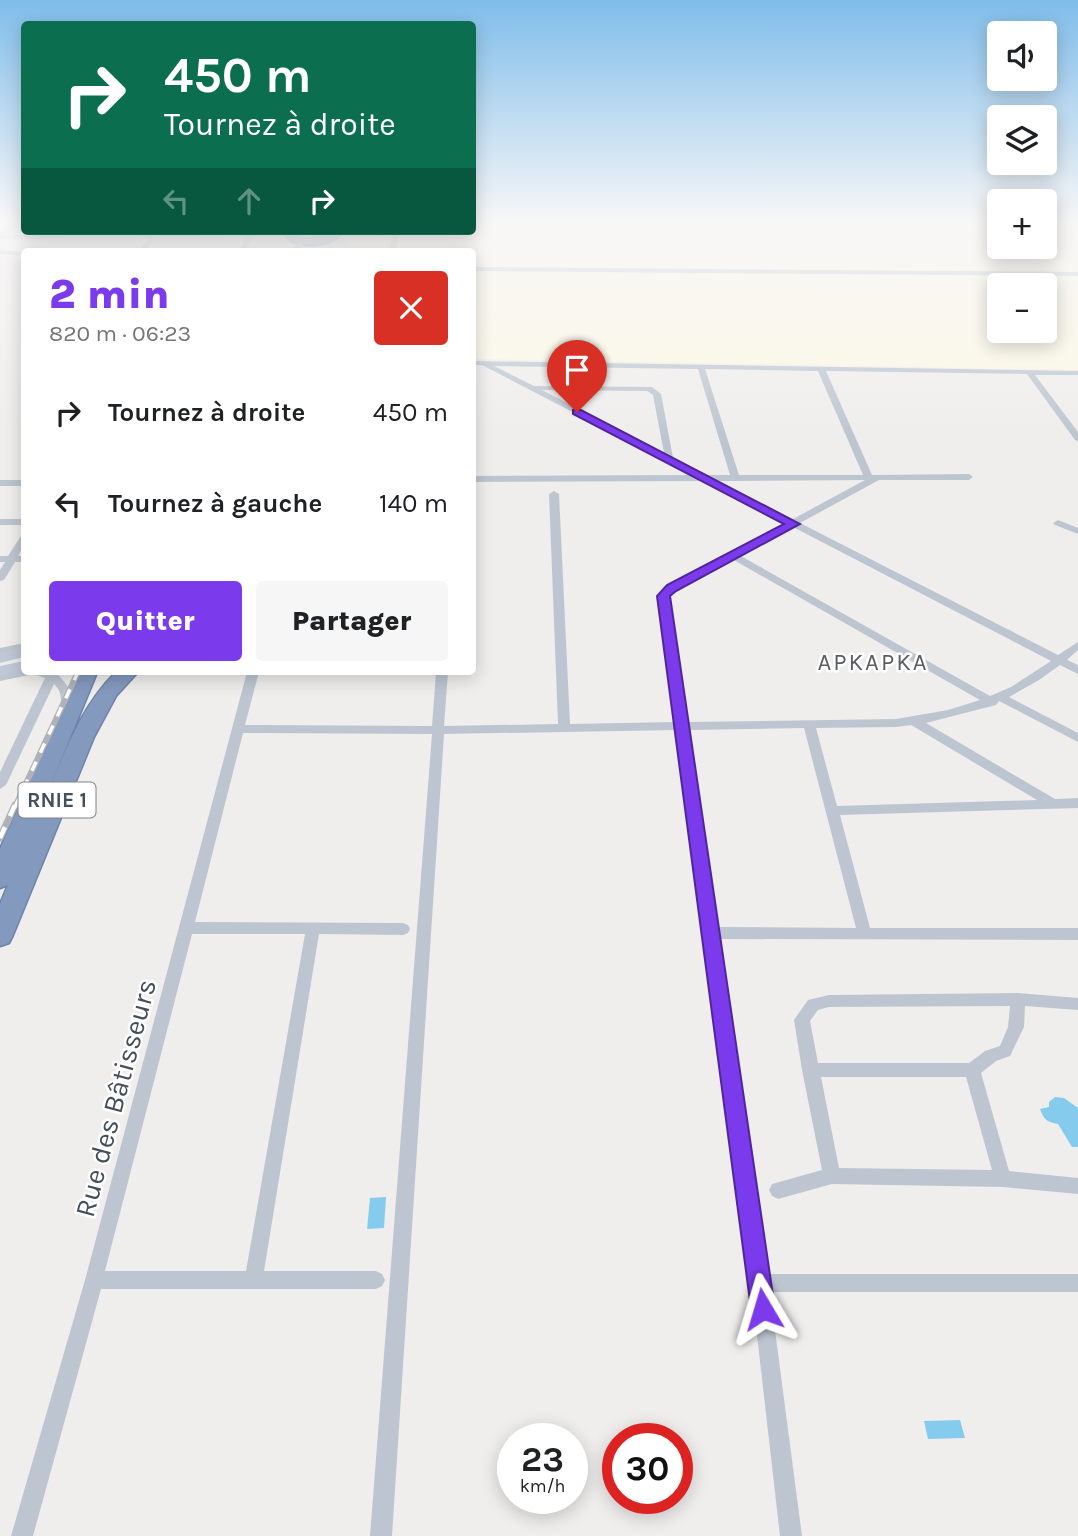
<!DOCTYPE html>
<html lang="fr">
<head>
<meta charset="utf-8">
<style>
  body { margin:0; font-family:Karla,sans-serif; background:#f6f6f6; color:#202124; height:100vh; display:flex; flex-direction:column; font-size:26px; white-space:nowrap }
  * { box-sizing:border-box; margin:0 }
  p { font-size:23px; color:#757577 }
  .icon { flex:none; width:38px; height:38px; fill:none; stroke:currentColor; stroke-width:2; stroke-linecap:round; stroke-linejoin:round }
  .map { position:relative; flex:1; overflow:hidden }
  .drawer { position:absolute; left:21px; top:248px; width:455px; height:427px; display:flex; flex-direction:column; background:#fff; border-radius:7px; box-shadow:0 4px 18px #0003 }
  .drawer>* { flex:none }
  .banner { position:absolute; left:21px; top:21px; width:455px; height:214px; border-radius:7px; box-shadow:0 4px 18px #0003; background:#0b6e4f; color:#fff; overflow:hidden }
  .tools { position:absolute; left:987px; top:21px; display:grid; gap:14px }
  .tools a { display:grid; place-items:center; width:70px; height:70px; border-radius:7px; background:#fff; box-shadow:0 4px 18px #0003; font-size:35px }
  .speed { position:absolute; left:497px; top:1423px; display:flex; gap:14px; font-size:35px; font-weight:700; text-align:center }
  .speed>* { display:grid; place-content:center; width:91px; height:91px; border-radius:50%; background:#fff; box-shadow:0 4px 18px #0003; line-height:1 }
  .speed small { font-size:18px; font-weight:400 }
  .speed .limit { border:10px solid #d22; background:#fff; color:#111 }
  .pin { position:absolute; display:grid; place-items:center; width:60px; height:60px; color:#fff; margin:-72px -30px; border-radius:50% 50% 50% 0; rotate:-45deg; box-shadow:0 0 7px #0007 }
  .pin .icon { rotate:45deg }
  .me { position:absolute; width:77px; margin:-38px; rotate:353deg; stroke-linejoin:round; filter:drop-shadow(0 0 5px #0008) }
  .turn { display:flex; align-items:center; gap:24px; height:147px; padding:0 28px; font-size:32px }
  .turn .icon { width:91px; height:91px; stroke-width:2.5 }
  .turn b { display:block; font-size:49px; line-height:60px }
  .lanes { display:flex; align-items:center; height:66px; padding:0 28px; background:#0003; justify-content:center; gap:35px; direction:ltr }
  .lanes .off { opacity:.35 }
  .round { display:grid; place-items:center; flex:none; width:74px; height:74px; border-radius:7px; background:#f6f6f6 }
  .overview { display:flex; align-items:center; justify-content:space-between; height:119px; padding:0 28px }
  h1 { font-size:42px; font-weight:800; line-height:52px; color:#7c3aed }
  .button { display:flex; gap:14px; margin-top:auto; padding:14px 28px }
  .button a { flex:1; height:80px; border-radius:7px; background:#7c3aed; color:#fff; font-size:28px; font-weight:800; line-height:80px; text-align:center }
  .button a+a { background:#f6f6f6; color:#202124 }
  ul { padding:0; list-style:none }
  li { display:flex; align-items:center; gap:21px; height:91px; padding:0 28px }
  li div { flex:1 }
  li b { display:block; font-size:26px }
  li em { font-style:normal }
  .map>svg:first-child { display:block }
  .commercial { fill:#fcf8e5; fill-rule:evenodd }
  .water { fill:#85cbee }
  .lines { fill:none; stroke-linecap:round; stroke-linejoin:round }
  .highway-casing { stroke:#6f83aa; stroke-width:3 }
  .street { fill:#bdc6d0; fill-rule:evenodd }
  .secondary { fill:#bfc8d7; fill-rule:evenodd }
  .highway { fill:#8399be; fill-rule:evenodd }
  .rail-far1-casing { stroke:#afb2b8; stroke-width:6 }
  .rail-casing { stroke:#afb2b8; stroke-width:7 }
  .rail-far1 { stroke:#fff; stroke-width:3.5; stroke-dasharray:10; stroke-linecap:butt }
  .rail { stroke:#fff; stroke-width:4.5; stroke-dasharray:12; stroke-linecap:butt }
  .route { fill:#7c3aed; stroke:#51269a; stroke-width:2 }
  .labels { text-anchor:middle; stroke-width:5; stroke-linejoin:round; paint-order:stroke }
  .shield { fill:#fff; stroke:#7d838c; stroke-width:2 }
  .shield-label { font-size:21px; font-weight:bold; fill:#454e5b }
  .neighbourhood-label { font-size:24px; letter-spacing:2px; fill:#5a5d63; stroke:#fff }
  .near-street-label { font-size:28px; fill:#454e5b; stroke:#fff }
</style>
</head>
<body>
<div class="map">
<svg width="1078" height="1536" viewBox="0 0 1078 1536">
  <rect width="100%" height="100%" fill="#f0eeed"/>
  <!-- commercial -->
  <path class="commercial" d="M 473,221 L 999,221 L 999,247 L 1045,247 L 1045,221 L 1078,221 L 1078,370 L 473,359 L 472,252 L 346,252 L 354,231 L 472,231 ZM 999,285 L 1045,285 L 1045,331 L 999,331 Z"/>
  <!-- water -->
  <g class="water">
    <path d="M 1055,1097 L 1064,1098 L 1078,1108 L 1078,1147 L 1072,1147 L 1058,1124 C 1047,1122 1044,1120 1040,1109 L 1049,1107 L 1049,1102 Z"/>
    <polygon points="386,1197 384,1228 367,1229 370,1198"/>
    <polygon points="960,1420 965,1438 928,1439 924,1421"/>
  </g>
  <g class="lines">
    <!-- highway casing -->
    <g class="highway-casing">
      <g id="highway">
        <path d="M 289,231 L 301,231 L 298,237 C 316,241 326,231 342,231 L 342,234 C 327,248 308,247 290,241 L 285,235 Z"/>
        <path d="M 78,672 L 94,672 L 96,675 L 42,806 C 62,760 79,708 116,672 L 137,673 L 116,696 L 94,737 L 13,935 L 9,943 L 0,946 L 0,904 L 8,885 L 0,888 L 0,849 Z"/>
      </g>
    </g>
    <!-- street -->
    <g class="street">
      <polygon points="16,221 23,221 4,235 291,232 294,234 291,236 252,236 245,252 239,252 246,236 154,237 146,252 140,252 148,237 0,239 0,232"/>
      <polygon points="400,231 395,252 389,252 393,235 337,236 334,234 337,232"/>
      <polygon points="300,241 303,243 297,252 291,252"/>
      <polygon points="0,250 24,252 24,256 0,254"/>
      <polygon points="472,267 1078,272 1078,276 472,271"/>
      <path d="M 472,361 L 1078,371 L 1078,375 L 1035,375 L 1078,432 L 1078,441 L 1075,440 L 1027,374 L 826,371 L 872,475 L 969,474 L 973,477 L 969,480 L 879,480 L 800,523 L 1058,655 L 1078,642 L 1078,650 L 1067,660 L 1078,665 L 1078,674 L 1060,665 L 1039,680 L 1009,697 L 1078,733 L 1078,742 L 999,701 L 996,705 L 926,723 L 1055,799 L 1078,798 L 1078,808 L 840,815 L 870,928 L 1078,928 L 1078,940 L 719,939 L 768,1274 L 1078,1274 L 1078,1292 L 770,1292 L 802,1536 L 780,1536 L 751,1283 L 676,730 L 444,734 L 392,1536 L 370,1536 L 432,734 L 243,733 L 195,922 L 403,923 L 408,925 L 410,929 L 408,933 L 403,935 L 319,934 L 264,1271 L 376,1271 L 382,1274 L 385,1280 L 382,1286 L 376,1289 L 101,1289 L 33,1536 L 11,1536 L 85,1280 L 247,672 L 259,672 L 245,725 L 432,726 L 436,672 L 448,672 L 444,726 L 558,724 L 549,494 L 554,491 L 559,494 L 570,724 L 675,722 L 658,596 L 667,586 L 785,523 L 704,481 L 472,482 L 472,476 L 694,475 L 482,365 L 472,365 ZM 494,366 L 698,369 L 730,475 L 708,475 L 673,458 L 661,394 L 652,387 L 534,386 ZM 705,369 L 818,371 L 863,475 L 739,475 ZM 542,390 L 647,391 L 653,395 L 664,453 ZM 865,480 L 793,519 L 718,481 L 735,481 ZM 793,527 L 1051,661 L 1011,687 L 990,696 L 739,555 ZM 732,559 L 980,700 L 948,710 L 896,719 L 687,722 L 668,597 L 675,590 ZM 911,725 L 1037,800 L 837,806 L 816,728 L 896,727 ZM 804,728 L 856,928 L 717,927 L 688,730 ZM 192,934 L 305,934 L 246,1271 L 105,1271 Z"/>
      <rect x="0" y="480" width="24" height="6"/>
      <rect x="0" y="519" width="24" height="6"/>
      <polygon points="1058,520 1078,528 1078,534 1055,525 1053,523"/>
      <polygon points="24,535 24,545 18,556 24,556 24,562 15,562 4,580 0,581 0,570 5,562 0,562 0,556 8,556 21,536"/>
      <polygon points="24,643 24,649 0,654 0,648"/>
      <path d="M 24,669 L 24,672 L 56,672 C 66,685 76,692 73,710 L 67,714 L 63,713 C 59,702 64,693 54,684 L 6,785 L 0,789 L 0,772 L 45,678 L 34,674 L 0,681 L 0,673 Z"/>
      <path d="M 1018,993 L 1078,998 L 1078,1010 L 1025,1006 L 1024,1027 L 1010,1056 L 996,1061 L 981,1073 L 1009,1171 L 1078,1178 L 1078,1194 L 1003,1187 L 832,1184 L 778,1199 L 772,1196 L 769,1190 L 772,1184 L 822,1170 L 802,1070 L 794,1020 L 808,1000 L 829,995 ZM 1010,1006 L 1008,1027 L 1000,1046 L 985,1051 L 969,1063 L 818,1063 L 810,1021 L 818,1010 L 829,1007 ZM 821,1077 L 966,1077 L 992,1170 L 839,1168 Z"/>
    </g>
    <!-- secondary -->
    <g class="secondary">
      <polygon points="24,647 24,657 0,663 0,653"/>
      <polygon points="24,661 24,671 0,676 0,666"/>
    </g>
    <!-- highway -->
    <use href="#highway" class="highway"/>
    <!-- rail-far1 casing -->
    <g class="rail-far1-casing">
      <polyline id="rail-far1" points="15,807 78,672"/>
    </g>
    <!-- rail casing -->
    <g class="rail-casing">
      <polyline id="rail" points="0,838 15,805"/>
    </g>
    <!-- rail-far1 -->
    <use href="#rail-far1" class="rail-far1"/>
    <!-- rail -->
    <use href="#rail" class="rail"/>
  </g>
  <!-- sky -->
  <linearGradient id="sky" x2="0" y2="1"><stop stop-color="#80bdea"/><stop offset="0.51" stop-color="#f8f7f7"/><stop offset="1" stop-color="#f8f7f7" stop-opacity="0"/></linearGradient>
  <rect width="1078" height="436" fill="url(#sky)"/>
  <!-- route -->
  <polygon class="route" points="573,410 581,410 800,524 676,591 670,596 775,1309 771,1317 763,1321 754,1317 751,1309 657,596 667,585 784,524 573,414"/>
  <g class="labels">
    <!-- shield labels -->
    <rect class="shield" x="18.5" y="782.5" width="77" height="35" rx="5"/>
    <g class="shield-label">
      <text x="57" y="807">RNIE 1</text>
    </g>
    <!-- neighbourhood labels -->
    <g class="neighbourhood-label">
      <text x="873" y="670">APKAPKA</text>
    </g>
    <!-- near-street labels -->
    <g class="near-street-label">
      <text transform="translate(115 1098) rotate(-75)" y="10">Rue des Bâtisseurs</text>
    </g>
  </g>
</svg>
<div class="tools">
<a><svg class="icon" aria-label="sound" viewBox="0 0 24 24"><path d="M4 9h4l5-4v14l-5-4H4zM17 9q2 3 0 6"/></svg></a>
<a><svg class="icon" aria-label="layers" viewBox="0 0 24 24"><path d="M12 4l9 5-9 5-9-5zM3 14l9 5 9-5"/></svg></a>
<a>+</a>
<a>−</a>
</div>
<div class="speed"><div>23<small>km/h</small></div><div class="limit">30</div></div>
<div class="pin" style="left:577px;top:412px;background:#d93025"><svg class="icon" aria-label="arrive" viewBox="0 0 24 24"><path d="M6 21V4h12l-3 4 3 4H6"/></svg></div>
<svg class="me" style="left:763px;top:1309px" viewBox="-20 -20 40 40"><path d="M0-17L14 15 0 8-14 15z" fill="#7c3aed" stroke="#fff" stroke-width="4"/></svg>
<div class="banner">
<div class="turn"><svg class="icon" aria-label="right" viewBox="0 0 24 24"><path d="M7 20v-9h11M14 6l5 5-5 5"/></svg><div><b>450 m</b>Tournez à droite</div></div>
<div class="lanes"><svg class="icon off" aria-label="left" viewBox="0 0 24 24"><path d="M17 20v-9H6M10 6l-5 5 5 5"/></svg><svg class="icon off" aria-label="ahead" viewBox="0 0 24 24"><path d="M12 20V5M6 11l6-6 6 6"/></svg><svg class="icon" aria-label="right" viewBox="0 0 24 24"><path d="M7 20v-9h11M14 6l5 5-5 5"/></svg></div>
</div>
<section class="drawer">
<div class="overview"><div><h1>2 min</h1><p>820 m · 06:23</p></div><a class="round" style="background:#d93025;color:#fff"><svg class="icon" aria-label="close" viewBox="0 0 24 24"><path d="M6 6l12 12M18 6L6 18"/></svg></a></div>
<ul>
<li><svg class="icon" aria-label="right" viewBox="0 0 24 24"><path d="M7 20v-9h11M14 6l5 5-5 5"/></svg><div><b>Tournez à droite</b></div><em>450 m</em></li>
<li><svg class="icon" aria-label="left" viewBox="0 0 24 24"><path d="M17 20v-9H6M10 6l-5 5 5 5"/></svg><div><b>Tournez à gauche</b></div><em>140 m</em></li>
</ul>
<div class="button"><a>Quitter</a><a>Partager</a></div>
</section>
</div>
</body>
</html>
